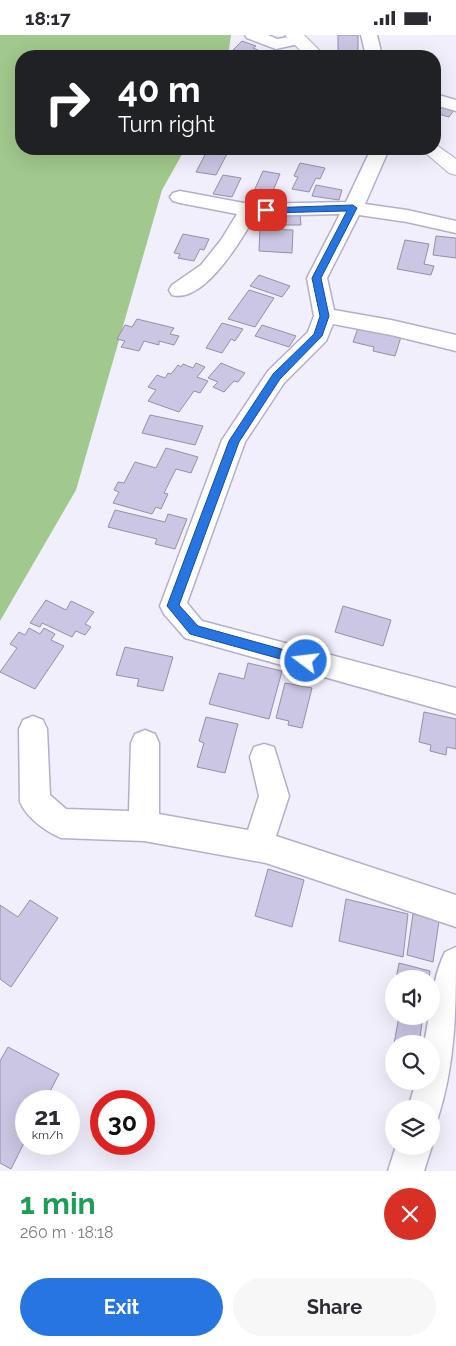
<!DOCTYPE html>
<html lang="en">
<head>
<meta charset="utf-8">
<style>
  body { margin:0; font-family:Raleway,sans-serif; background:#f7f7f7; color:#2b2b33; height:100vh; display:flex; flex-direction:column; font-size:19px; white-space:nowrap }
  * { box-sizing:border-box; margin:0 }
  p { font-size:16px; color:#7c7c81 }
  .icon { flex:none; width:28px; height:28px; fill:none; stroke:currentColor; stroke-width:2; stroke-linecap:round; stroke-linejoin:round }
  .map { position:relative; height:1136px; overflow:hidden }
  .details { display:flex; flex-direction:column; background:#fff; flex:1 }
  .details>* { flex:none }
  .guide { position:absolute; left:15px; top:15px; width:426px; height:105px; border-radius:20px; box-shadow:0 5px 20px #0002; background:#202124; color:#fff; overflow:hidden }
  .fabs { position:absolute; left:385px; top:935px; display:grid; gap:10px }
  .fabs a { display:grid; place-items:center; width:55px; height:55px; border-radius:50%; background:#fff; box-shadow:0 5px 20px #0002; font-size:25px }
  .speed { position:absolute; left:15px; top:1055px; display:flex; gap:10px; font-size:25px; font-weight:700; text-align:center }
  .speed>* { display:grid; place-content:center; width:65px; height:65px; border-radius:50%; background:#fff; box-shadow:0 5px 20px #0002; line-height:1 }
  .speed small { font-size:12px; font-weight:400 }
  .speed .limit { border:8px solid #d22; background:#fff; color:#111 }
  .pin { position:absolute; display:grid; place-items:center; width:42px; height:42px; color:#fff; margin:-21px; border-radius:10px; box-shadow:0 2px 8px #0006 }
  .me { position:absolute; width:55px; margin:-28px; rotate:285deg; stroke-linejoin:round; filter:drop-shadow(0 0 4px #0008) }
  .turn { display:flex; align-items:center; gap:18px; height:105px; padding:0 20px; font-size:22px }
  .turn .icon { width:65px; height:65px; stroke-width:2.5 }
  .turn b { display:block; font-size:35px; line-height:42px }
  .round { display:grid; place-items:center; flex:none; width:52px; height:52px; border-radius:26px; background:#f7f7f7 }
  .summary { display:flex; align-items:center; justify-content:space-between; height:85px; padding:0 20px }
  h1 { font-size:30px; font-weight:700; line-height:38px; color:#1e9e55 }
  .button { display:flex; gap:10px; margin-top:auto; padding:10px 20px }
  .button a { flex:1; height:58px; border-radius:30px; background:#2775e0; color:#fff; font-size:20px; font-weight:700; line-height:58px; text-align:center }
  .button a+a { background:#f7f7f7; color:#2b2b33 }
  .status { display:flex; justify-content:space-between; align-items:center; height:35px; padding:0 25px; background:#fff; direction:ltr }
  .status svg { height:14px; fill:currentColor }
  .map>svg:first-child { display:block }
  .forest { fill:#a1c88d }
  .building { fill:#cac6e3; stroke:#9490ab }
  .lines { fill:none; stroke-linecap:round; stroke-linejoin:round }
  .minor-casing { stroke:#b3afcb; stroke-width:3 }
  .major-casing { stroke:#b3afcb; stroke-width:2 }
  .minor { fill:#fff; fill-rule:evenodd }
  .major { fill:#fff; fill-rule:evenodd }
  .route { fill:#2775e0; stroke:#194c92 }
</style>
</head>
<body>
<div class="status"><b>18:17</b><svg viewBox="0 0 49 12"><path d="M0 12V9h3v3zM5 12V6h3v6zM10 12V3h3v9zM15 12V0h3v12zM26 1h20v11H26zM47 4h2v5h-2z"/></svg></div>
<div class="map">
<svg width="456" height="1136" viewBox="0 0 456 1136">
  <rect width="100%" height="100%" fill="#f0effb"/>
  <!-- forest -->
  <polygon class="forest" points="0,0 231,0 228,21 21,21 21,114 185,114 162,155 76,455 0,586"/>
  <!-- building -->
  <g class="building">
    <polygon points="338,0 358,0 358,21 338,18"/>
    <polygon points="242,6 256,11 253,13 258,15 255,19 233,15"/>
    <polygon points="435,70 454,75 449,82 435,78"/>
    <polygon points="208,114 228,117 216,140 196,137"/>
    <polygon points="300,128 325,133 320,144 316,143 309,157 292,154 298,142 294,141"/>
    <polygon points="263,136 280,139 267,170 249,167"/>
    <polygon points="223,140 241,143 232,162 213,159"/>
    <polygon points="316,150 342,155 339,165 312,161"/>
    <polygon points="300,179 301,190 267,190 267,180"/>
    <polygon points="260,194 293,195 292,218 259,216"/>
    <polygon points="183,199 209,204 204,215 200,214 194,226 178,223 180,219 174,218"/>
    <polygon points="436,201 456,203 456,223 433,220"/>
    <polygon points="405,205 429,209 424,229 434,231 431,240 397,234"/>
    <polygon points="259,240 290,251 282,262 250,251"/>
    <polygon points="249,255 274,263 255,292 228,284"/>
    <polygon points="137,284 174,293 170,299 179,301 174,310 159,306 159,310 144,306 139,316 121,312 125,306 117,304 125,290 132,292"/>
    <polygon points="222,288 243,294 235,306 231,304 222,318 206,313"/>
    <polygon points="262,290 296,301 289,312 255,301"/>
    <polygon points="358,293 401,302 395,321 373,316 374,312 353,307"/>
    <polygon points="196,328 205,332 197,342 208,346 200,358 194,356 179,377 148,366 156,355 148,352 157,340 165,343 168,338 171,339 178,330 181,332 183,329 193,333"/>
    <polygon points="221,328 245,338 238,347 234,346 224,357 213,352 218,347 208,343"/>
    <polygon points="150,380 203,391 195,410 142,398"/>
    <polygon points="166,413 198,422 191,438 176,434 164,458 168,459 161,474 156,472 152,479 113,468 119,457 114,455 118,447 124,448 135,427 156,433"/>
    <polygon points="115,475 165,487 168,479 187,484 175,514 155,509 157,504 108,492"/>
    <polygon points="46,565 66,575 71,566 94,577 85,589 91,592 85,600 76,596 72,602 42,588 40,592 30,588"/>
    <polygon points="343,571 391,585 383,611 335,597"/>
    <polygon points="29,593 40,599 44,593 55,599 51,605 64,611 35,654 0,637 17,613 10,609 19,597 25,600"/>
    <polygon points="125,612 173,622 163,656 137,651 139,644 116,640"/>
    <polygon points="248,628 282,636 269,684 209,669 219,638 244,644"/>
    <polygon points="285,648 312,653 302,693 288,690 289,686 276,683"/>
    <polygon points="424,677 456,684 456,714 447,712 446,720 430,716 431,710 419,707"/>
    <polygon points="206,682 238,689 225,738 197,732 204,708 199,706"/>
    <polygon points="268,834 304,845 292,892 255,881"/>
    <polygon points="346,864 408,879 403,922 339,906"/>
    <polygon points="30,865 58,883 11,952 0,944 0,870 18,882"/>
    <polygon points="413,879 439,886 433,927 407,920"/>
    <polygon points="399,928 430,936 429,944 396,944"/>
    <polygon points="399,981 423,981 419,1009 394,1009"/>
    <polygon points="8,1012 59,1039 45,1066 26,1066 26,1104 11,1134 0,1128 0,1026"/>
  </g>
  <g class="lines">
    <!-- minor casing -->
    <g class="minor-casing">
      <g id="minor">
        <polygon points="245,0 268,0 277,4 301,0 305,4 303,8 276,14 247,3"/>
        <polygon points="361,0 377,0 382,21 366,21"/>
        <polygon points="435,59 456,65 456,76 435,70"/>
        <path d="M 371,114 L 389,114 L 365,169 L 407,175 L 456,186 L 456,198 L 407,187 L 359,180 L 327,243 L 334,275 L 391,285 L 456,300 L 456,316 L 391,300 L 333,289 L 326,306 L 284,348 L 245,407 L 187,568 L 202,586 L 456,653 L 456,679 L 185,603 L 164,579 L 160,571 L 222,405 L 268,336 L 308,297 L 314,281 L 307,243 L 340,179 L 255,181 C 242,204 204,269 172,260 L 169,255 L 172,250 L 201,230 L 221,205 L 237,179 L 180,168 L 173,166 L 170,162 L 173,158 L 180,156 L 249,169 L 346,167 Z"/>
        <path d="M 33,681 L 43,685 L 47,694 L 50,760 L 66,774 L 129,776 L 131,708 L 135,699 L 145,695 L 155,699 L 159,708 L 159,779 L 248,795 L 259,761 L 250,722 L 254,712 L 264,709 L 274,712 L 289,761 L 276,801 L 456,860 L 456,892 L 266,828 L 144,806 L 61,803 C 45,796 27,783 20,767 L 19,694 L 23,685 Z"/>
        <path d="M 456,912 C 456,973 456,1028 437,1086 L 431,1089 L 431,1074 L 408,1074 L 416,1046 L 431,1046 L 431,1009 L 424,1009 L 429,981 L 431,981 C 431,960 436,936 445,917 Z"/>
        <polygon points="431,1110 432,1111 424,1136 388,1136 396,1111 431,1111"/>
      </g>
    </g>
    <!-- major casing -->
    <g class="major-casing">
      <g id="major">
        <polygon points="285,0 304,0 325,21 306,21"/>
        <polygon points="435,109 456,124 456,140 449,138 421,114 435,114"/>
      </g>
    </g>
    <!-- minor -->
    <use href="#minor" class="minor"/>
    <!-- major -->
    <use href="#major" class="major"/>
  </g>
  <!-- route -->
  <polygon class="route" points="353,170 357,173 321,243 329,281 322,301 280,344 239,407 179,570 198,591 310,622 312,626 310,629 306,631 190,599 167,571 229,406 273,339 314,299 320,281 312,243 347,176 266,178 262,175 266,173"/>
</svg>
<div class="fabs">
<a><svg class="icon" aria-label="sound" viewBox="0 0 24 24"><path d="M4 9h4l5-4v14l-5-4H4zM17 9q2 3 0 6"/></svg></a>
<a><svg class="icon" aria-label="search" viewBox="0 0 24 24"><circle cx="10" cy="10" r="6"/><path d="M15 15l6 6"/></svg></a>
<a><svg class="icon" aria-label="layers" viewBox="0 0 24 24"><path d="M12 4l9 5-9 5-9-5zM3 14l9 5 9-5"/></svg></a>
</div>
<div class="speed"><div>21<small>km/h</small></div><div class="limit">30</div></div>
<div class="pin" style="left:266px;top:175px;background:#d93025"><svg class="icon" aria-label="arrive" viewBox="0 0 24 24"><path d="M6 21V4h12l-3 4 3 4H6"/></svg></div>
<svg class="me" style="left:306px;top:626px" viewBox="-20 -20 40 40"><circle r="17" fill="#2775e0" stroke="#fff" stroke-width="3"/><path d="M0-11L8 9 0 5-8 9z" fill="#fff"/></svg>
<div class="guide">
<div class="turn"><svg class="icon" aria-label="right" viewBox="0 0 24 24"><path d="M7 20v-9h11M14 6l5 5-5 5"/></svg><div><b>40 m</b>Turn right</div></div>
</div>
</div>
<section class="details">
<div class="summary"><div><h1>1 min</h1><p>260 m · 18:18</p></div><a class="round" style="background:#d93025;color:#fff"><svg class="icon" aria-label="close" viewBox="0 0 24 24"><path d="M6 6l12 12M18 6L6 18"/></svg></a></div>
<div class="button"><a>Exit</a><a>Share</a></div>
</section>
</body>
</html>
